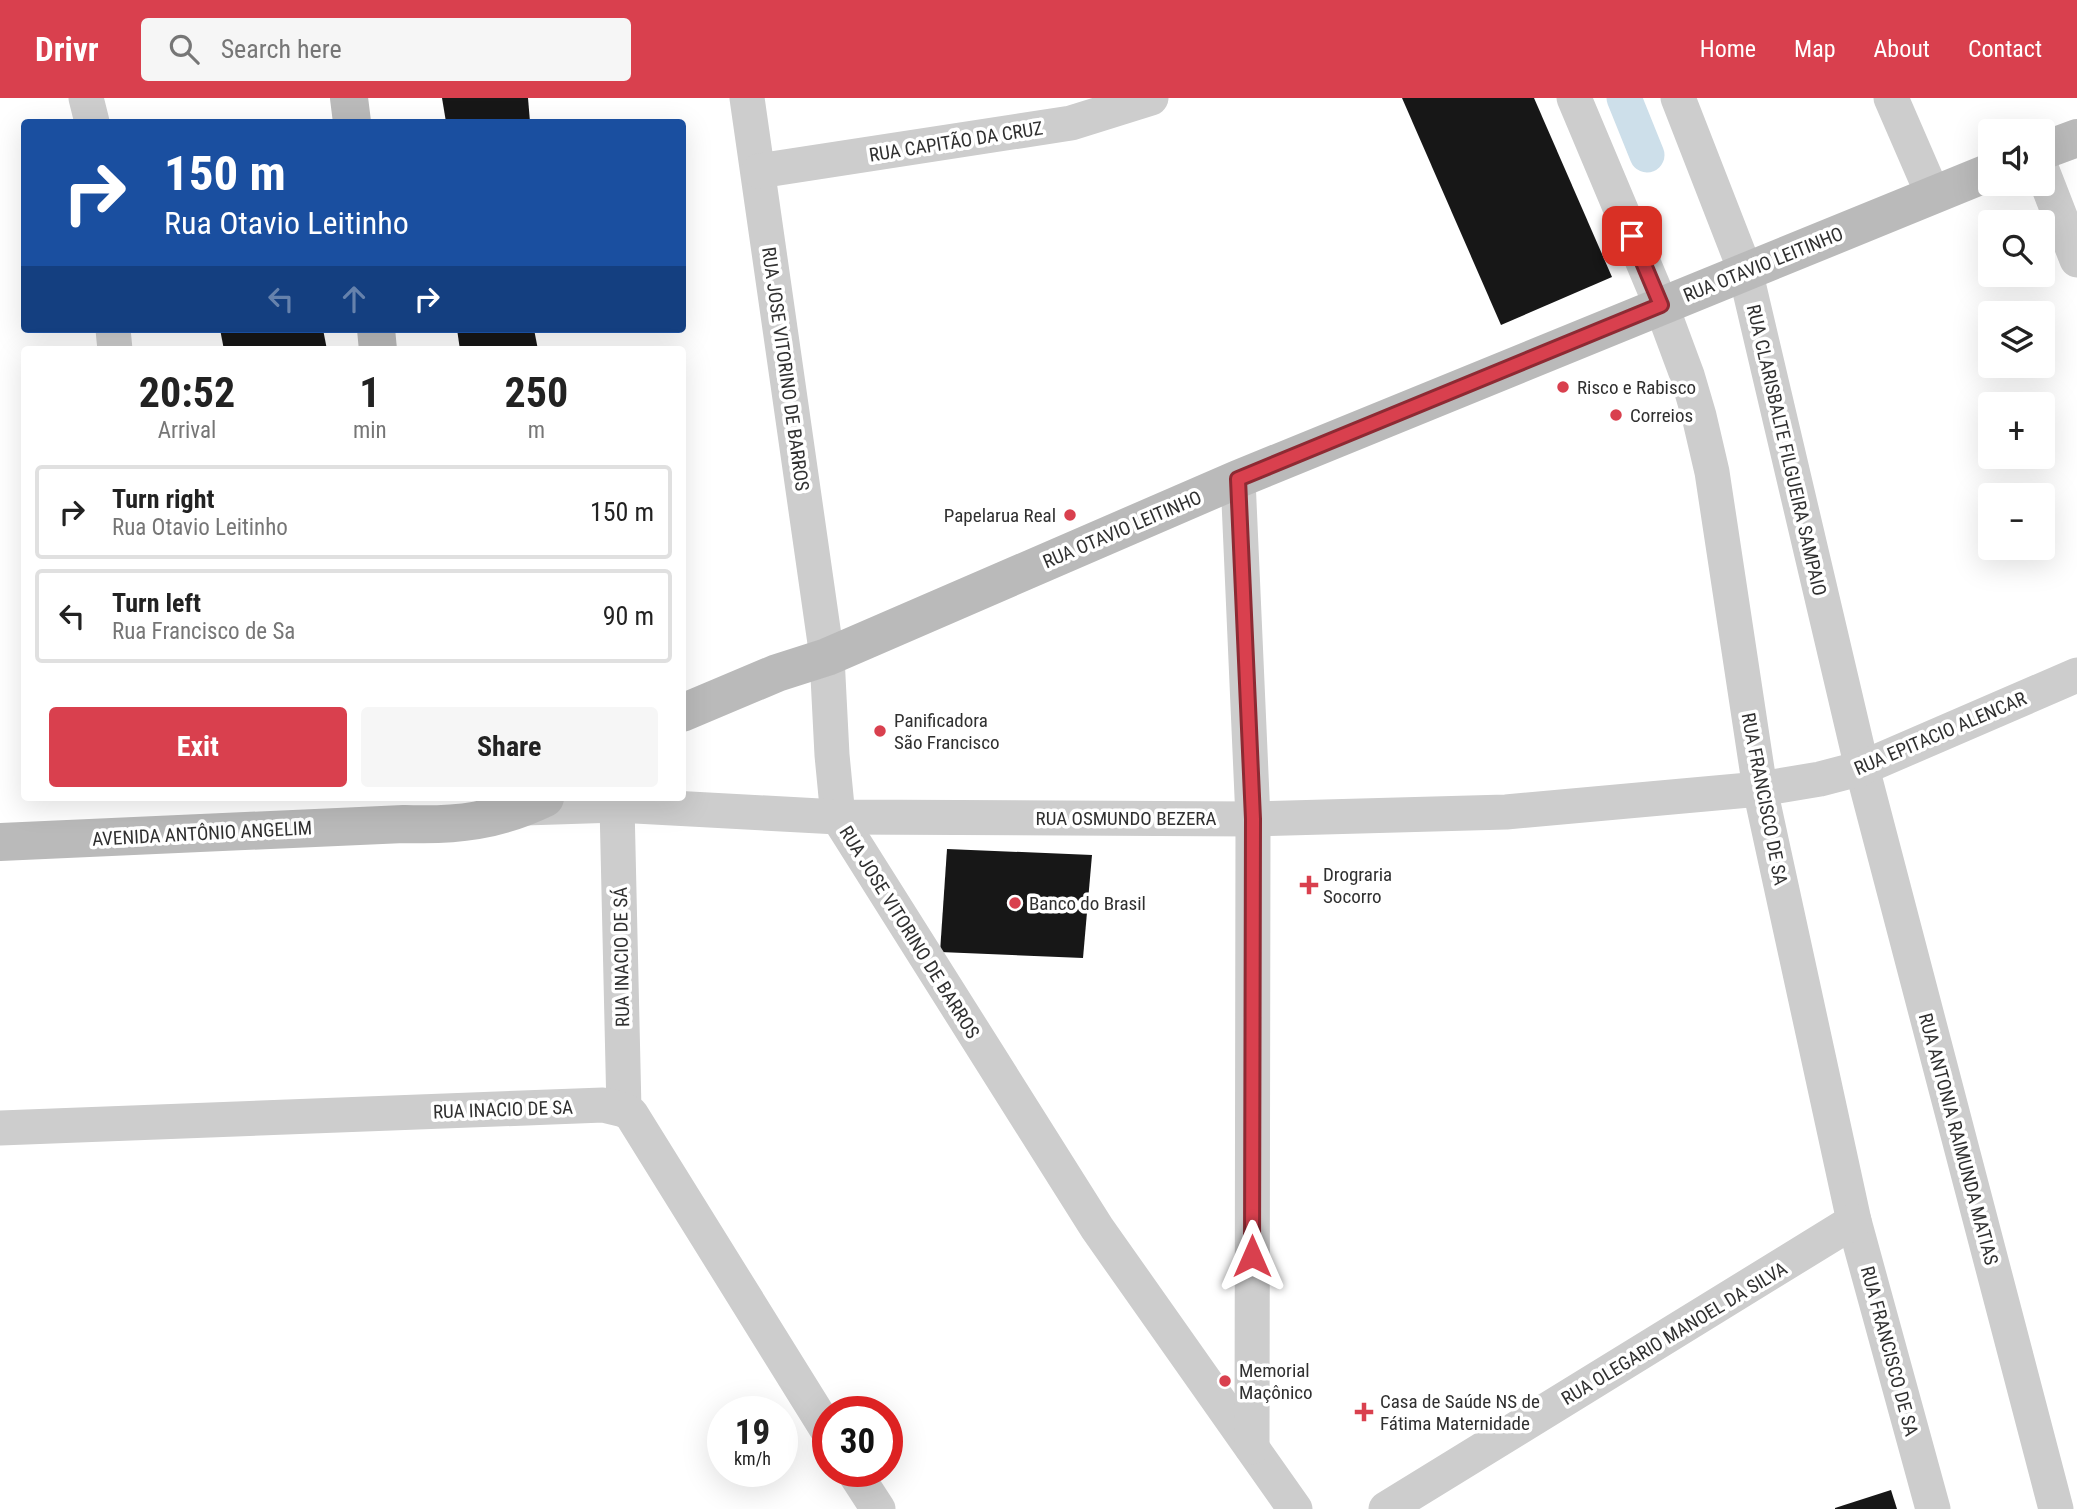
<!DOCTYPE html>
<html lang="en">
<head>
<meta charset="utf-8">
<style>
  body { margin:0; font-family:"Roboto Condensed",sans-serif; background:#f6f6f6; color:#222; height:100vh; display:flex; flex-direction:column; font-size:26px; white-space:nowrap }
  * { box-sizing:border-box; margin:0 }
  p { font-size:23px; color:#767676 }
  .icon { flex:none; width:38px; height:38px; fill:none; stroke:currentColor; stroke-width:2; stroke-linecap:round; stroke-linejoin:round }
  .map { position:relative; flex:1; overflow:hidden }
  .sheet { position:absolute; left:21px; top:248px; width:665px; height:455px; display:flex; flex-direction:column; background:#fff; border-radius:7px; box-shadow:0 7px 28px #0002 }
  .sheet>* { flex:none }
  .top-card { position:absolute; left:21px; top:21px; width:665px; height:214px; border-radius:7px; box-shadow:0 7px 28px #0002; background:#1a4fa0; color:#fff; overflow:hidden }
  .fabs { position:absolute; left:1978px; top:21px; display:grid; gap:14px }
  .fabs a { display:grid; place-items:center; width:77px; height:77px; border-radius:7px; background:#fff; box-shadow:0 7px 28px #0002; font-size:35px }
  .speed { position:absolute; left:707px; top:1298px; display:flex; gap:14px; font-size:35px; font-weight:700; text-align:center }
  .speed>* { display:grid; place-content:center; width:91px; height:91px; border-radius:50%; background:#fff; box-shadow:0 7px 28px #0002; line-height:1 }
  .speed small { font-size:18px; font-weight:400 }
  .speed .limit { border:10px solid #d22; background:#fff; color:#111 }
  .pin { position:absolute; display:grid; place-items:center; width:60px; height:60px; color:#fff; margin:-30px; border-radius:14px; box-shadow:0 4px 10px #0006 }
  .me { position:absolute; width:77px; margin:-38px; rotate:0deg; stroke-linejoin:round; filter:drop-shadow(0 0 5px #0008) }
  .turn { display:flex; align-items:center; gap:24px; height:147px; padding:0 28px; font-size:32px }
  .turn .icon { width:91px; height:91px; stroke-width:2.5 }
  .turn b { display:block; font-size:49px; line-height:60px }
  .lanes { display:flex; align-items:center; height:66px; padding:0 28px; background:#0003; justify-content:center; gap:35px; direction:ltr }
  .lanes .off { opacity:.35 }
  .eta { display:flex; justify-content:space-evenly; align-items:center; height:119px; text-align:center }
  .eta b { font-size:42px; font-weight:700; line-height:49px }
  .button { display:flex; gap:14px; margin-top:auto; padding:14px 28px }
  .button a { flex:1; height:80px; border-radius:7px; background:#d9404e; color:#fff; font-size:28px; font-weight:700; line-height:80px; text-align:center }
  .button a+a { background:#f6f6f6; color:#222 }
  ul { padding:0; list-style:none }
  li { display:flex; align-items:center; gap:21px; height:94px; margin:0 14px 10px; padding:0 14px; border:4px solid #e0e0e0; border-radius:7px }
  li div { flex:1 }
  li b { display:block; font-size:26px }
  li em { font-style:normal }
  header { display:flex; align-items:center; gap:42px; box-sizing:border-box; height:98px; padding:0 35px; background:#d9404e; color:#fff }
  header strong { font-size:33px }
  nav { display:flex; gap:38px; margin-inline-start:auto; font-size:24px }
  .search { width:490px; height:63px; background:#f6f6f6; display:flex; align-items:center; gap:18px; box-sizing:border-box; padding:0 24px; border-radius:7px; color:#767676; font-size:26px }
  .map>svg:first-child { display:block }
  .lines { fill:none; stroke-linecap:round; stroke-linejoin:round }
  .canal { stroke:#cddfea; stroke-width:35 }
  .building { fill:#171717 }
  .minor { stroke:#cdcdcd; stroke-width:35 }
  .secondary { stroke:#bababa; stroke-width:38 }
  .route-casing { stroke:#8d2a33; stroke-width:18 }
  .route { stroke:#d9404e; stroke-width:12 }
  .poi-dot { fill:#d9404e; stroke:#fff; stroke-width:2.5 }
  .labels { text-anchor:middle; stroke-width:7; stroke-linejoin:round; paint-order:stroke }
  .street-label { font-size:19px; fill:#303030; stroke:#fff }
  .poi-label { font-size:19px; fill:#303030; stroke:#fff; text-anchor:start }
</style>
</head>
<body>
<header>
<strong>Drivr</strong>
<div class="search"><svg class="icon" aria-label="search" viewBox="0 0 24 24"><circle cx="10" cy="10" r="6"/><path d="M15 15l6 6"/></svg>Search here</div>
<nav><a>Home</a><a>Map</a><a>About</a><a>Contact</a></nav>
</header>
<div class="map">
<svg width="2077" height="1411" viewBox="0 0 2077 1411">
  <rect width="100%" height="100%" fill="#fff"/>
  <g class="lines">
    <!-- canal -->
    <polyline class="canal" points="1624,0 1647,57"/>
  </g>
  <!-- building -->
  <g class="building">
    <polygon points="442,0 528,0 530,24 446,24"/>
    <polygon points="1402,0 1534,0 1612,179 1501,227"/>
    <polygon points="220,231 323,231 327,252 224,252"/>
    <polygon points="457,231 534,231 538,252 460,252"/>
    <polygon points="947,751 1092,757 1083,860 940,854"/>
    <polygon points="1891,1392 1897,1411 1835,1411 1835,1410"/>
  </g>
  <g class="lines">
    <!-- minor -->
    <g class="minor">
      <polyline points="86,0 92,24"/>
      <polyline points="747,0 827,559 832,657 838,719 1097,1130 1295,1411"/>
      <polyline points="1574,0 1661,207 1687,277 1699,318 1712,374 1760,691 1854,1123 1933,1411"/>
      <polyline points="1678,0 1745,172 1862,670 2056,1411"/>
      <polyline points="1891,0 1933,97"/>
      <polyline points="2042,72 2077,162"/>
      <polyline points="759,73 1071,25 1151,0"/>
      <polyline points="113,231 115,252"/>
      <polyline points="1238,381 1253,721 1252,1349"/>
      <polyline points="617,707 624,1012"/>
      <polyline points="525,710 617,707 838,719 1253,721 1506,714 1760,691 1820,681 1862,670 2077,577"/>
      <polyline points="0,1030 603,1007 624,1012 631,1016 828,1333"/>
      <polyline points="854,1374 878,1411"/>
      <polyline points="1386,1411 1854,1123"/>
    </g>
    <!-- secondary -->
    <g class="secondary">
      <polyline points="349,0 352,24"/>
      <polyline points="2042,53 2077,40"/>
      <polyline points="376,231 378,252"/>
      <polyline points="682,615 777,575 827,559 1238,381 1990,74"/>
      <path d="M 0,744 L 404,726 C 457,728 497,723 545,700"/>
    </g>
  </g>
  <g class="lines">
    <!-- route casing -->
    <g class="route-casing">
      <polyline id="route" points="1252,1158 1253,721 1238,381 1661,207 1632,138"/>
    </g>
    <!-- route -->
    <use href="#route" class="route"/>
  </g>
  <!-- markers -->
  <g class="poi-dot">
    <circle cx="1563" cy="289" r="7"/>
    <circle cx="1616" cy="317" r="7"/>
    <circle cx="1070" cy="417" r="7"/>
    <circle cx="880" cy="633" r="7"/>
    <path d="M1305.5 776.5h7v7h7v7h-7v7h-7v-7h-7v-7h7z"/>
    <circle cx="1015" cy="805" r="7"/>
    <circle cx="1225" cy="1283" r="7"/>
    <path d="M1360.5 1303.5h7v7h7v7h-7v7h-7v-7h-7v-7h7z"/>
  </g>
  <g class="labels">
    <!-- street labels -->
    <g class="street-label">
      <text transform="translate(956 43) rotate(-9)" y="7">RUA CAPITÃO DA CRUZ</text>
      <text transform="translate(1763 166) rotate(-22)" y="7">RUA OTAVIO LEITINHO</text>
      <text transform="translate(786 271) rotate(82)" y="7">RUA JOSE VITORINO DE BARROS</text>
      <text transform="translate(1787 352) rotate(77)" y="7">RUA CLARISBALTE FILGUEIRA SAMPAIO</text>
      <text transform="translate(1122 431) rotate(-23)" y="7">RUA OTAVIO LEITINHO</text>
      <text transform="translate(1940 635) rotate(-23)" y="7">RUA EPITACIO ALENCAR</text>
      <text transform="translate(1765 701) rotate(79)" y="7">RUA FRANCISCO DE SA</text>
      <text x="1126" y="727">RUA OSMUNDO BEZERA</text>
      <text transform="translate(202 735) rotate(-3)" y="7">AVENIDA ANTÔNIO ANGELIM</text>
      <text transform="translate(910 834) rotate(58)" y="7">RUA JOSE VITORINO DE BARROS</text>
      <text transform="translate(621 859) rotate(-91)" y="7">RUA INACIO DE SÁ</text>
      <text transform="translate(503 1011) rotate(-2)" y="7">RUA INACIO DE SA</text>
      <text transform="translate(1959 1041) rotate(75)" y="7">RUA ANTONIA RAIMUNDA MATIAS</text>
      <text transform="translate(1674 1235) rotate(-31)" y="7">RUA OLEGARIO MANOEL DA SILVA</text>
      <text transform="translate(1890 1253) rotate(75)" y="7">RUA FRANCISCO DE SA</text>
    </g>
    <!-- poi labels -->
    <g class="poi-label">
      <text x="1577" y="296">Risco e Rabisco</text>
      <text x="1630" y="324">Correios</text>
      <text x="1056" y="424" text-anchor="end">Papelarua Real</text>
      <text x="894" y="629">Panificadora<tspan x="894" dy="22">São Francisco</tspan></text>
      <text x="1323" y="783">Drograria<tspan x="1323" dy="22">Socorro</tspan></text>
      <text x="1029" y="812">Banco do Brasil</text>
      <text x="1239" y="1279">Memorial<tspan x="1239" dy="22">Maçônico</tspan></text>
      <text x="1380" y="1310">Casa de Saúde NS de<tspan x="1380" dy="22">Fátima Maternidade</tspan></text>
    </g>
  </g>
</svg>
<div class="fabs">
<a><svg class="icon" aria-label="sound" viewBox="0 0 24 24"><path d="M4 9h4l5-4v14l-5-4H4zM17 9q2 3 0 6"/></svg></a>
<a><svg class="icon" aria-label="search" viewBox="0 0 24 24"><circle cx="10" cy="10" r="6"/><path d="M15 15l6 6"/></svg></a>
<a><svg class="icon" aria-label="layers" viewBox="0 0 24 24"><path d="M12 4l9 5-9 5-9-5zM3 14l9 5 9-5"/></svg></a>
<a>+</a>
<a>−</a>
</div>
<div class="speed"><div>19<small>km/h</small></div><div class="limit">30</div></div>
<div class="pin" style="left:1632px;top:138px;background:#d93025"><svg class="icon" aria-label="arrive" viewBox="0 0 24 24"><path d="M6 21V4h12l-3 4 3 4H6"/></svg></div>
<svg class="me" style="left:1252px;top:1158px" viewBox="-20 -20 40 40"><path d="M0-17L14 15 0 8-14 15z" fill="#d9404e" stroke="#fff" stroke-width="4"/></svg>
<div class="top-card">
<div class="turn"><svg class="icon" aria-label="right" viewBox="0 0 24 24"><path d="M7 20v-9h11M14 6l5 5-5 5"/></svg><div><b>150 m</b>Rua Otavio Leitinho</div></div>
<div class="lanes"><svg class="icon off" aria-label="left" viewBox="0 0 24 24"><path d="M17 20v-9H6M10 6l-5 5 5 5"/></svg><svg class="icon off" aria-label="ahead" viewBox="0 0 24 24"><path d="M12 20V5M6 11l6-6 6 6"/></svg><svg class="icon" aria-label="right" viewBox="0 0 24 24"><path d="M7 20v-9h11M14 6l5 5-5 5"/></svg></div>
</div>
<section class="sheet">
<div class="eta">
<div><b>20:52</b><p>Arrival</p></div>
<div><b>1</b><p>min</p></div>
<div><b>250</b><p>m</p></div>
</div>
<ul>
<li><svg class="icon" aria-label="right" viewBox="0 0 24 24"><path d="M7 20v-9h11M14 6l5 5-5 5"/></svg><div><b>Turn right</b><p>Rua Otavio Leitinho</p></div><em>150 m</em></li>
<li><svg class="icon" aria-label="left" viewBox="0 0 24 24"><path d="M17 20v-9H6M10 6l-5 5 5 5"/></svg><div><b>Turn left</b><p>Rua Francisco de Sa</p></div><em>90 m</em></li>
</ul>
<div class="button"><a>Exit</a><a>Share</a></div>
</section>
</div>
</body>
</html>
